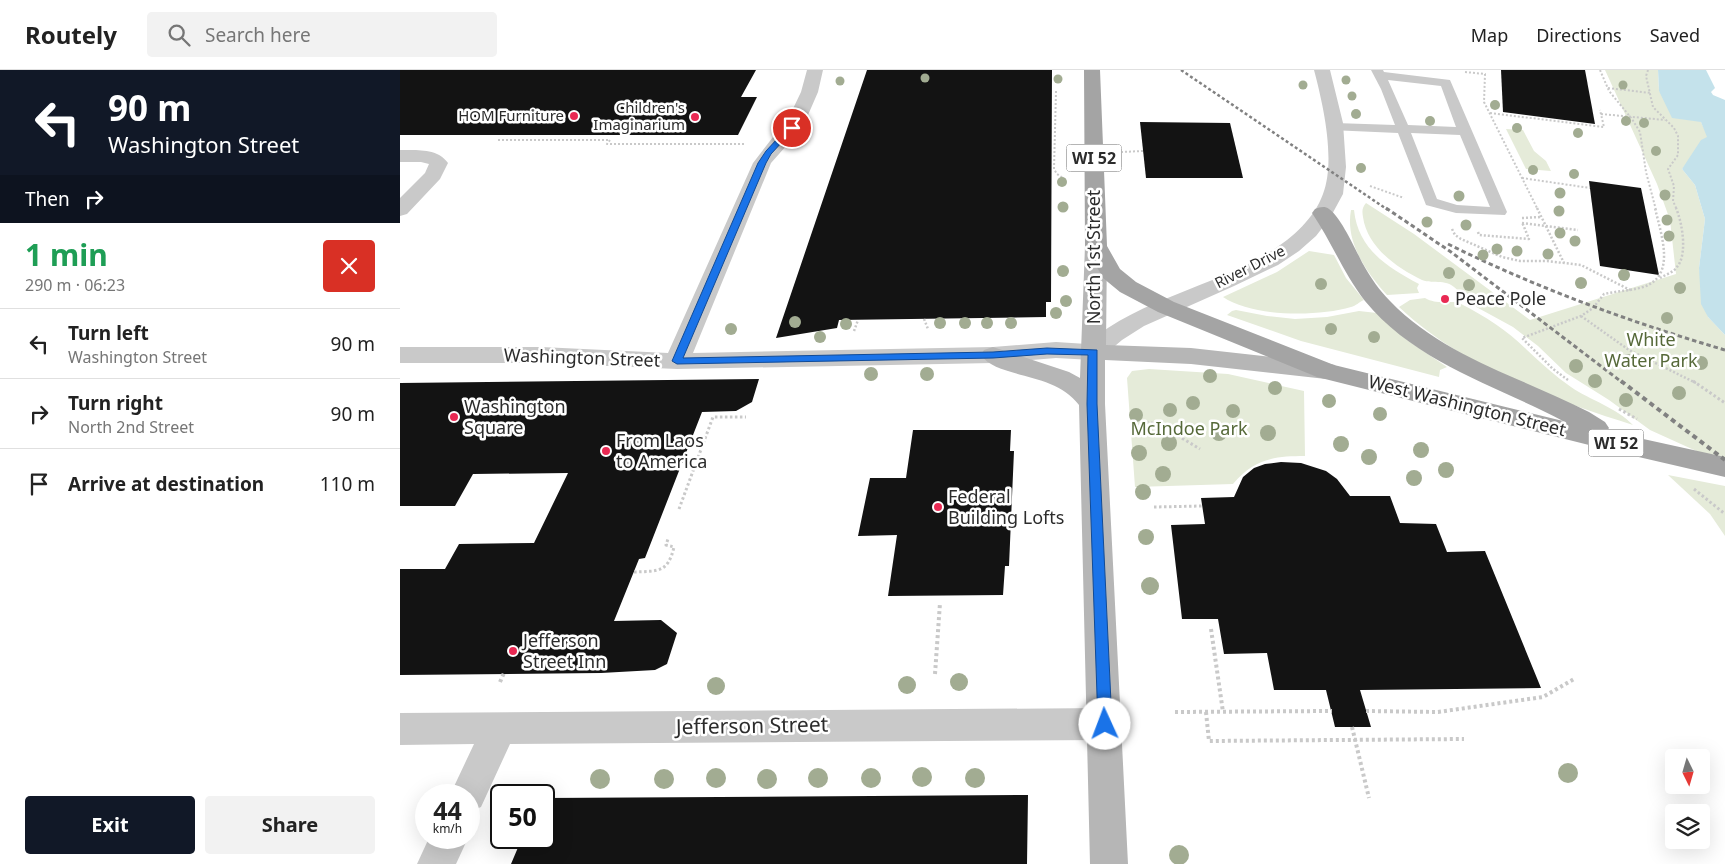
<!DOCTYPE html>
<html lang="en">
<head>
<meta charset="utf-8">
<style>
  body { margin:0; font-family:"Noto Sans",sans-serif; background:#f2f2f2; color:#222; height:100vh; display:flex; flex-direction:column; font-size:19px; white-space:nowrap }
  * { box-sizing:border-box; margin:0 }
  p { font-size:16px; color:#767676 }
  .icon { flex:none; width:28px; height:28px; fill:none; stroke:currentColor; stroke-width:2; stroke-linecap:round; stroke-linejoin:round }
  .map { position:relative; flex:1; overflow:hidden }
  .details { display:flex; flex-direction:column; background:#fff; width:400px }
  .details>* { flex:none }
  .banner { background:#111827; color:#fff; overflow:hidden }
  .needle { width:32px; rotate:175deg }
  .tools { position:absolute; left:1265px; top:679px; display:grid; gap:10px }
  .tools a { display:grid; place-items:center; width:45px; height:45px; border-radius:5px; background:#fff; box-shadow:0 5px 20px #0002; font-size:25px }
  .speed { position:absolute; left:15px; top:714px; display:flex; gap:10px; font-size:25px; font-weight:700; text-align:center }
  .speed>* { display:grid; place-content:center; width:65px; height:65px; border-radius:50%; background:#fff; box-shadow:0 5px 20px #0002; line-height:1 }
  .speed small { font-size:12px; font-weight:400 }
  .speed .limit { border:2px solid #111; border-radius:8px; background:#fff; color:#111 }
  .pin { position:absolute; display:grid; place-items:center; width:42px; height:42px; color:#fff; margin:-21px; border:2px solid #fff; border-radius:50%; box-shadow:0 1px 5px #0007 }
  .me { position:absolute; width:55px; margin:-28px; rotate:358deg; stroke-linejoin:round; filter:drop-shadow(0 0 4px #0008) }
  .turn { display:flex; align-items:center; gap:18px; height:105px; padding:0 25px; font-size:22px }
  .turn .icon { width:65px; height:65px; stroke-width:2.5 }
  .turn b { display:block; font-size:35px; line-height:42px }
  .then { display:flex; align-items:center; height:48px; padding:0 25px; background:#0003; gap:10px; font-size:19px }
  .round { display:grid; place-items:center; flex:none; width:52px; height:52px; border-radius:5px; background:#f2f2f2 }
  .headline { display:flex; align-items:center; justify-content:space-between; height:85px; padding:0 25px }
  h1 { font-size:30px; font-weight:700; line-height:38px; color:#1e9e55 }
  .action { display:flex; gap:10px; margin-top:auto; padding:10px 25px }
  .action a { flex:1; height:58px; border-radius:5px; background:#111827; color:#fff; font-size:20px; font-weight:700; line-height:58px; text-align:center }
  .action a+a { background:#f2f2f2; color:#222 }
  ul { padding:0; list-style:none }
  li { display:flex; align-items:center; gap:15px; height:70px; padding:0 25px; border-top:1px solid #e0e0e0 }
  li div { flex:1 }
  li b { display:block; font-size:19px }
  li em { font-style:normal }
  header { display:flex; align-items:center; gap:30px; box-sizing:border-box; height:70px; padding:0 25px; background:#fff; border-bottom:1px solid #e0e0e0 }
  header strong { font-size:24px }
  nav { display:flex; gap:28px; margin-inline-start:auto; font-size:18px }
  .search { width:350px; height:45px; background:#f2f2f2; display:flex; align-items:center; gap:12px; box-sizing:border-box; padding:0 18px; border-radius:5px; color:#767676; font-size:19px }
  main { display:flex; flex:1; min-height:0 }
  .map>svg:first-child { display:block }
  .green { fill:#e5ebd9 }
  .water { fill:#c4e2eb }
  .building { fill:#131313 }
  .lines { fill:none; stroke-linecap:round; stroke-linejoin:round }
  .path-far3 { stroke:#c9c9c9; stroke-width:2; stroke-dasharray:2 2; stroke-linecap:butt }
  .path-far2 { stroke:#c9c9c9; stroke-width:2.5; stroke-dasharray:2 2; stroke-linecap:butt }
  .path-far1 { stroke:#c9c9c9; stroke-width:3; stroke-dasharray:2.5 2.5; stroke-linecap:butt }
  .path { stroke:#c9c9c9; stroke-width:4; stroke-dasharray:3 3; stroke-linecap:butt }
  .service { fill:#c9c9c9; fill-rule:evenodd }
  .minor { fill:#c9c9c9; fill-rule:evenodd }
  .secondary { fill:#b6b6b6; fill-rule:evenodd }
  .primary { fill:#a4a4a4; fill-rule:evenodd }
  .rail-far2 { stroke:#818181; stroke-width:2.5; stroke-dasharray:3 2.5; stroke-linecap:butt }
  .rail-far1 { stroke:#818181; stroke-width:3; stroke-dasharray:4.5 3; stroke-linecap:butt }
  .rail { stroke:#818181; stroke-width:4; stroke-dasharray:5 4; stroke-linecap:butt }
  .tree { fill:#a2ac92 }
  .route { fill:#1a73e8; stroke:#114b97 }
  .poi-dot { fill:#e92953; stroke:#fff; stroke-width:2 }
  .labels { text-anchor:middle; stroke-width:5; stroke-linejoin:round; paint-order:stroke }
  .far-poi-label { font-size:15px; fill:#2c2c2c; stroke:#fff; text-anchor:end }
  .far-street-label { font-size:15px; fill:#2c2c2c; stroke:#fff }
  .shield { fill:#fff; stroke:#6b6b6b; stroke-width:1 }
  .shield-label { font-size:16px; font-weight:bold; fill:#2c2c2c }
  .street-label { font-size:18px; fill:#2c2c2c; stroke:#fff }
  .poi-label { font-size:18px; fill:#2c2c2c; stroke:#fff; text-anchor:start }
  .park-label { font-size:18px; fill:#566939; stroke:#fff }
  .near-street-label { font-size:21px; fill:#2c2c2c; stroke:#fff }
</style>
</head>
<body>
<header>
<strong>Routely</strong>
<div class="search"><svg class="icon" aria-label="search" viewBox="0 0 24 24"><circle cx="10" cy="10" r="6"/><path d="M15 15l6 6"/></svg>Search here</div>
<nav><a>Map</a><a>Directions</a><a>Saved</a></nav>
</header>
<main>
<section class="details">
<div class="banner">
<div class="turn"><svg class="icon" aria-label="left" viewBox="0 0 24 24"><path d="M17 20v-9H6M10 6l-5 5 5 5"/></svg><div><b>90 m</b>Washington Street</div></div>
<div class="then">Then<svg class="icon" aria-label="right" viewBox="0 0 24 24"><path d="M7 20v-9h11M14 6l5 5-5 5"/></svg></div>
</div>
<div class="headline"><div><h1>1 min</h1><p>290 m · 06:23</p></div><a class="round" style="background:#d93025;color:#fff"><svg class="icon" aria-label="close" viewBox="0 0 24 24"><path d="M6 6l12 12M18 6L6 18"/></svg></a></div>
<ul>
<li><svg class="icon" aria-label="left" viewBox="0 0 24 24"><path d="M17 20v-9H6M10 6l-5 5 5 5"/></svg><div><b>Turn left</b><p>Washington Street</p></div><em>90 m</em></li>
<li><svg class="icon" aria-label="right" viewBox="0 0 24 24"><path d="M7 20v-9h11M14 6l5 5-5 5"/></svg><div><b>Turn right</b><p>North 2nd Street</p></div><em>90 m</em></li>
<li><svg class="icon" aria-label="arrive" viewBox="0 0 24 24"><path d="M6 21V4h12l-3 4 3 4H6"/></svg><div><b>Arrive at destination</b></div><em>110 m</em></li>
</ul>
<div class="action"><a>Exit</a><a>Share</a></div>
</section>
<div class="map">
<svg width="1325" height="794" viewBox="0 0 1325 794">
  <rect width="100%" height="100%" fill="#fff"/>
  <!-- green -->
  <g class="green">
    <path d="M 1205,0 L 1258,0 L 1259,21 L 1301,52 L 1308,67 L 1282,99 L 1295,115 L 1305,149 L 1299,198 L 1308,247 L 1325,265 L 1325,394 L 1250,360 L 1209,330 L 1166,303 L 1138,276 L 1113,257 L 1058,227 L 1058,221 C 1047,207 1034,215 1022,210 C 997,198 967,177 963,147 C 962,141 962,138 966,133 L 1014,164 L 1130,250 L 1276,204 L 1270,150 L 1257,114 Z"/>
    <polygon points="1106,59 1123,60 1134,81 1146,91 1151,101 1126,99"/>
    <path d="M 951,140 L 954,140 C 958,179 987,197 1019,214 L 1017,218 L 1019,223 L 987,225 C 966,202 945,172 951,140 Z"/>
    <path d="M 909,181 L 934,185 L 946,208 L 964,230 C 959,232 956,236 951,237 C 917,247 853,247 823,227 L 877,202 Z"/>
    <path d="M 1025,228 C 1039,236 1051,229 1061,234 C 1085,246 1108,261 1127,280 C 1141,293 1155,306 1171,317 C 1190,330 1217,338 1233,355 C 1150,329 1063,297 999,237 L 1010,230 Z"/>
    <polygon points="836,240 867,246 895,249 927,247 959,241 977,243 1007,270 1047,297 1040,300 1039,307 901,271 827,245 832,241"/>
    <path d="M 749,299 L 828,304 L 904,321 L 905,386 C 874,386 854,389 833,414 L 735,417 L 727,308 L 732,301 Z"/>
    <polygon points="1268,405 1325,416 1325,466 1310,444"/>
  </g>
  <!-- water -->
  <polygon class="water" points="1258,0 1306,0 1315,18 1311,22 1313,25 1325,30 1325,265 1308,247 1301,234 1299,198 1305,149 1295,115 1282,99 1301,70 1307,67 1301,52 1272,48 1259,21"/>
  <!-- building -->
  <g class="building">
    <polygon points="0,0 356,0 341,27 357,27 338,65 0,65"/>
    <polygon points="467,0 652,0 651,232 646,232 646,247 439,250 437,258 376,268"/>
    <polygon points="1101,0 1185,0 1195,54 1103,42"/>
    <polygon points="740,52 830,53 843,108 746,108"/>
    <polygon points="1189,111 1241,118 1259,205 1200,196"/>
    <polygon points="359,309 352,332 336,341 302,342 245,488 239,489 214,551 261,550 277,563 267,594 255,600 201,603 0,605 0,499 45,499 59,474 134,473 168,403 73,404 55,436 0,436 0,313"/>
    <polygon points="513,360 611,360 610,381 614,381 609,496 605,496 603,525 488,526 497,465 458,466 470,408 506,408"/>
    <polygon points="881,392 901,393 926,401 937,409 950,426 990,426 1000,453 1036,454 1047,482 1085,481 1141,618 960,620 971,657 935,657 926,620 874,620 867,583 824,584 818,549 782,549 771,455 805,454 801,428 834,427 843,407 854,398 865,394"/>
    <polygon points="628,725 627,794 111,794 122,768 144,768 144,728"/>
  </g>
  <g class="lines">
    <!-- path-far3 -->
    <g class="path-far3">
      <polyline points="1200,0 1209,21 1232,49 1240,62 1246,102 1256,140"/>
      <polyline points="1248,0 1246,6 1253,37 1274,58 1278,66 1278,85 1268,99 1274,116 1273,131 1277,140"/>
      <polyline points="1065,2 1085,4 1084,32 1138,140"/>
      <polyline points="1208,18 1251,23"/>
      <polyline points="656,21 654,99 657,104 666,110"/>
      <polyline points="1090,43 1204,57 1200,40"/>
      <polyline points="1201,44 1265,50"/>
      <polyline points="98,70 210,70 207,74 346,74"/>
      <polyline points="721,82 743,81"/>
      <polyline points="1122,108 1190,118"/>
      <polyline points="970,116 1004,128"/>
    </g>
    <!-- path-far2 -->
    <g class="path-far2">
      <polyline points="1137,138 1164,193"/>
      <polyline points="1122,148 1141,147"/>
      <polyline points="1122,153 1178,160"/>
      <polyline points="1052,159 1055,165 1061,169 1102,187 1120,191 1147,191 1181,195 1230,220"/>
      <polyline points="1078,162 1079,165 1129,169 1122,152"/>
      <path d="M 1260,208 C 1265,205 1274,202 1277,197 C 1288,184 1282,152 1276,138"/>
      <polyline points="1181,246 1229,280 1296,313"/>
      <polyline points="524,249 528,259"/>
      <polyline points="454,261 458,250"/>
      <path d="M 1168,310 L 1153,299 L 1122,268 L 1181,246 L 1193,238 L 1204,224 C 1217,221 1230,221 1243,217 C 1277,206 1261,165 1255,138"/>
    </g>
    <!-- path-far1 -->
    <g class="path-far1">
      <polyline points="1293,311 1325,333"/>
      <polyline points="1219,339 1237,349"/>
      <polyline points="746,352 760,355 800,379"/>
      <polyline points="1294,419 1325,444"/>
      <polyline points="754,437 802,436"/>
      <polyline points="279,439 313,347 346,347"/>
      <path d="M 234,502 C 258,501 268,503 274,477 L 266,475 L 268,469"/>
    </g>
    <!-- path -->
    <g class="path">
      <polyline points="811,559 823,642"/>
      <polyline points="535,604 540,533"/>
      <polyline points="100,612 104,603"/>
      <polyline points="966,641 1038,642 1143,627 1174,609"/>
      <polyline points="775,642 932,641"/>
      <polyline points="806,642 809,671 1064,669"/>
      <polyline points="952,657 969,728"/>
    </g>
    <!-- service -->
    <path class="service" d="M 971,0 L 983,0 L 984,2 L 1050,10 L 1107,142 L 1105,145 L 1056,143 L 1026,135 L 998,63 L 930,60 L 929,57 L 930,54 L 935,53 L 995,55 L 981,19 ZM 988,10 L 1041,16 L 1056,57 L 1008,55 ZM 1011,63 L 1060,65 L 1090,137 L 1057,135 L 1037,129 Z"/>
    <!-- minor -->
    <g class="minor">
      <path d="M 407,0 L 423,0 L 418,22 L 408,45 L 395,66 L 371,93 L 293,283 L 593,277 L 656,272 L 687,274 C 714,250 747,236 780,223 C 829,203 903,178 923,124 C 936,90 923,34 914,0 L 930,0 L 943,53 L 946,97 L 943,124 L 930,148 L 916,166 L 899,181 L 878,195 L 834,216 L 744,256 L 722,270 L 702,287 L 693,290 L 656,288 L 593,293 L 277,299 L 141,293 L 0,293 L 0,277 L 141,277 L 268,283 L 353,93 L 390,45 L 401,22 Z"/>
      <path d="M 0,80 C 16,80 38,78 48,93 L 40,109 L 7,144 L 0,146 L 0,128 L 25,103 L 29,94 L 21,92 L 0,92 Z"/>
      <polygon points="705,638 717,643 722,654 717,665 705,670 110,674 81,737 69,742 69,725 50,725 74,674 0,675 0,643"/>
      <polygon points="29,768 68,768 56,794 17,794"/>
    </g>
    <!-- secondary -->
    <path class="secondary" d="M 696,170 L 704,171 L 707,176 L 706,275 L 791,278 L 926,293 L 935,295 L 938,301 L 935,307 L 926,309 L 791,294 L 705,290 L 705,334 L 728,794 L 690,794 L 679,335 C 654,301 597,309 581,285 L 584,280 L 593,277 L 669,302 L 680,308 L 685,176 L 688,171 Z"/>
    <!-- primary -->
    <path class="primary" d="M 684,0 L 700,0 L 707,176 L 720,199 L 736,212 L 774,232 L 934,295 L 1163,351 C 1095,315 1016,293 965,231 C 944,204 931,171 912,143 L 915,139 C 920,137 925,136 929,139 C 941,147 956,181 963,194 C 971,208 979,220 990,231 C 1044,287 1121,307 1189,342 L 1205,352 L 1209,358 L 1207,361 L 1325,387 L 1325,407 L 1217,382 L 917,307 L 758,242 L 720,222 L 703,208 L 685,176 Z"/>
    <!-- rail-far2 -->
    <polyline class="rail-far2" points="781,0 988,140"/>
    <!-- rail-far1 -->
    <g class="rail-far1">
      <polyline points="986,138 1051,182 1223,313"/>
      <path d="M 1048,174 C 1137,218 1230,252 1325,280"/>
    </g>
    <!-- rail -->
    <polyline class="rail" points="1221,311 1325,390"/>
  </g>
  <!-- trees -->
  <g class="tree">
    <circle cx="525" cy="8" r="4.5"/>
    <circle cx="658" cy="9" r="4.5"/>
    <circle cx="946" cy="10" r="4.5"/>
    <circle cx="440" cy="11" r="4.5"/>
    <circle cx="903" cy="15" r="4.5"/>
    <circle cx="1223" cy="15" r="4.5"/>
    <circle cx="952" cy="26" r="4.5"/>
    <circle cx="1095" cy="35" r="5"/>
    <circle cx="956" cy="44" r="5"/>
    <circle cx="1030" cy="51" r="5"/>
    <circle cx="1226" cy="51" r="5"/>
    <circle cx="1244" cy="53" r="5"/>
    <circle cx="1117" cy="58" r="5"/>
    <circle cx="1178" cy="63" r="5"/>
    <circle cx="1256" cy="81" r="5"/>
    <circle cx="961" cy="98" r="5"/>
    <circle cx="1133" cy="100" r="5"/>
    <circle cx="1174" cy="104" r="5"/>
    <circle cx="662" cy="112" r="5"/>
    <circle cx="1160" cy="123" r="5.5"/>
    <circle cx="1265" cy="125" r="5.5"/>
    <circle cx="1059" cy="126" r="5.5"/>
    <circle cx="663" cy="137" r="5.5"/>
    <circle cx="1159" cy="141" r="5.5"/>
    <circle cx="1267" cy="150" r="5.5"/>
    <circle cx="1027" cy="152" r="5.5"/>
    <circle cx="1066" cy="155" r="5.5"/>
    <circle cx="1160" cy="163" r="5.5"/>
    <circle cx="1269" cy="166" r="5.5"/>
    <circle cx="1175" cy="171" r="5.5"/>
    <circle cx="1097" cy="179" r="5.5"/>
    <circle cx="1117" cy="181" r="5.5"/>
    <circle cx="1148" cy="184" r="5.5"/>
    <circle cx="1083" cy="185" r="5.5"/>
    <circle cx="663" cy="201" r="6"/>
    <circle cx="1049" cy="203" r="6"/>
    <circle cx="1224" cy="205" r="6"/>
    <circle cx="1181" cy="213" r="6"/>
    <circle cx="921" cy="214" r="6"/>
    <circle cx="1069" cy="215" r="6"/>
    <circle cx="1280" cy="218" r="6"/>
    <circle cx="666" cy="231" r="6"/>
    <circle cx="656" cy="243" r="6"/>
    <circle cx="1267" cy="248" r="6"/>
    <circle cx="395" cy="252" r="6"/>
    <circle cx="540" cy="253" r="6"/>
    <circle cx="565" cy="253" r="6"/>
    <circle cx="587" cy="253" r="6"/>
    <circle cx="611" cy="253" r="6"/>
    <circle cx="446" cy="254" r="6"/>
    <circle cx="331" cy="259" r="6"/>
    <circle cx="931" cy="259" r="6"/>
    <circle cx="420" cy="267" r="6"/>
    <circle cx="974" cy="267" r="6"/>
    <circle cx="1228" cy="291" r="7"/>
    <circle cx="1301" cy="293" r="7"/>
    <circle cx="1176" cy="296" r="7"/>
    <circle cx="471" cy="304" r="7"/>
    <circle cx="527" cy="304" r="7"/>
    <circle cx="810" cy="306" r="7"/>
    <circle cx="1195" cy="311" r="7"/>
    <circle cx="875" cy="318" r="7"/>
    <circle cx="1279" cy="323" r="7"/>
    <circle cx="1226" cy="330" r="7"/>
    <circle cx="929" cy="331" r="7"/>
    <circle cx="793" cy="333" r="7"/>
    <circle cx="770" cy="340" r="7"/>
    <circle cx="833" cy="341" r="7"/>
    <circle cx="980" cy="344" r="7"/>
    <circle cx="736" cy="345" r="7"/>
    <circle cx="819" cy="363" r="8"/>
    <circle cx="868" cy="363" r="8"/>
    <circle cx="769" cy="373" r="8"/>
    <circle cx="941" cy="374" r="8"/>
    <circle cx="1021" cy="380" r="8"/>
    <circle cx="739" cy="383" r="8"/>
    <circle cx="969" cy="387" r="8"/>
    <circle cx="1046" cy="400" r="8"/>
    <circle cx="763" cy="404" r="8"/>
    <circle cx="1014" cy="408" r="8"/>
    <circle cx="743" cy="422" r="8"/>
    <circle cx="746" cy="467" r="8"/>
    <circle cx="750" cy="516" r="9"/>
    <circle cx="559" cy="612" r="9"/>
    <circle cx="507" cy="615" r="9"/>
    <circle cx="316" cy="616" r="9"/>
    <circle cx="1168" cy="703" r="10"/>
    <circle cx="522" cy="707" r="10"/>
    <circle cx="316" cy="708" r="10"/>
    <circle cx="418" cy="708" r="10"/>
    <circle cx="471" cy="708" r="10"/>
    <circle cx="575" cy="708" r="10"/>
    <circle cx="200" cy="709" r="10"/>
    <circle cx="264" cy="709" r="10"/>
    <circle cx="367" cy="709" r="10"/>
    <circle cx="779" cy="785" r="10"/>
  </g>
  <!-- route -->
  <polygon class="route" points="389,56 395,58 371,84 366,93 283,288 593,282 647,278 697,280 697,334 712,654 710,658 705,660 700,658 698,654 687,334 688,285 647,284 593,288 277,294 272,291 358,93 366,81"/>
  <!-- markers -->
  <g class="poi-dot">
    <circle cx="174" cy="46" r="5"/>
    <circle cx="295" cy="47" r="5"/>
    <circle cx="1045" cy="229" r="5"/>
    <circle cx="54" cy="347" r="5"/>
    <circle cx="206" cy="381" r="5"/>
    <circle cx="538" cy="437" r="5"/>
    <circle cx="113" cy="581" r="5"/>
  </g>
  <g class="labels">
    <!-- far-poi labels -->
    <g class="far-poi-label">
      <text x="285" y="43">Children's<tspan x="285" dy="17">Imaginarium</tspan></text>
      <text x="164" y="51">HOM Furniture</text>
    </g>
    <!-- far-street labels -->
    <g class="far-street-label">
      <text transform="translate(850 197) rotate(-27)" y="5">River Drive</text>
    </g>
    <!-- shield labels -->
    <g class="shield">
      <rect x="666.5" y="74.5" width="55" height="27" rx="4"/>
      <rect x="1188.5" y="359.5" width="55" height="27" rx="4"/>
    </g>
    <g class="shield-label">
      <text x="694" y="94">WI 52</text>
      <text x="1216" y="379">WI 52</text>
    </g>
    <!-- street labels -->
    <g class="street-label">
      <text transform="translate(694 187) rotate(-90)" y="6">North 1st Street</text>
      <text transform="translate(182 288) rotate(2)" y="6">Washington Street</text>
      <text transform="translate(1067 336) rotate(14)" y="6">West Washington Street</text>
    </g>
    <!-- poi labels -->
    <g class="poi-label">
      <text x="1055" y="235">Peace Pole</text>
      <text x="64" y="343">Washington<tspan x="64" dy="21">Square</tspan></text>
      <text x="216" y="377">From Laos<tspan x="216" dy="21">to America</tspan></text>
      <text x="548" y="433">Federal<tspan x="548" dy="21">Building Lofts</tspan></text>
      <text x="123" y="577">Jefferson<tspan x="123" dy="21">Street Inn</tspan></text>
    </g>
    <!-- park labels -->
    <g class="park-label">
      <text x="1251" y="276">White<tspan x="1251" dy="21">Water Park</tspan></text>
      <text x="789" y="365">McIndoe Park</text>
    </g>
    <!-- near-street labels -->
    <g class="near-street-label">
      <text transform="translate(352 656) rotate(-1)" y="7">Jefferson Street</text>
    </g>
  </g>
</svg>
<div class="tools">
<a><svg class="needle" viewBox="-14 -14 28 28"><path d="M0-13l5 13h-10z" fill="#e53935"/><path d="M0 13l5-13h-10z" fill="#767676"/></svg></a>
<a><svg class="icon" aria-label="layers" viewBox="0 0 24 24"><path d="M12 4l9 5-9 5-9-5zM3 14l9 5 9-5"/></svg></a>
</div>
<div class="speed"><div>44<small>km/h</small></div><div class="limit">50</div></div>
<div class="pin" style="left:392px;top:58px;background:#d93025"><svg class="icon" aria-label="arrive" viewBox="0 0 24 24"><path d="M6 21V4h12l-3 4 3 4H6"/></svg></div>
<svg class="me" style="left:705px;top:654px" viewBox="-20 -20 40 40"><circle r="19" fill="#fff"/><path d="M0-13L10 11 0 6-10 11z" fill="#1a73e8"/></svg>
</div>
</main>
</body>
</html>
